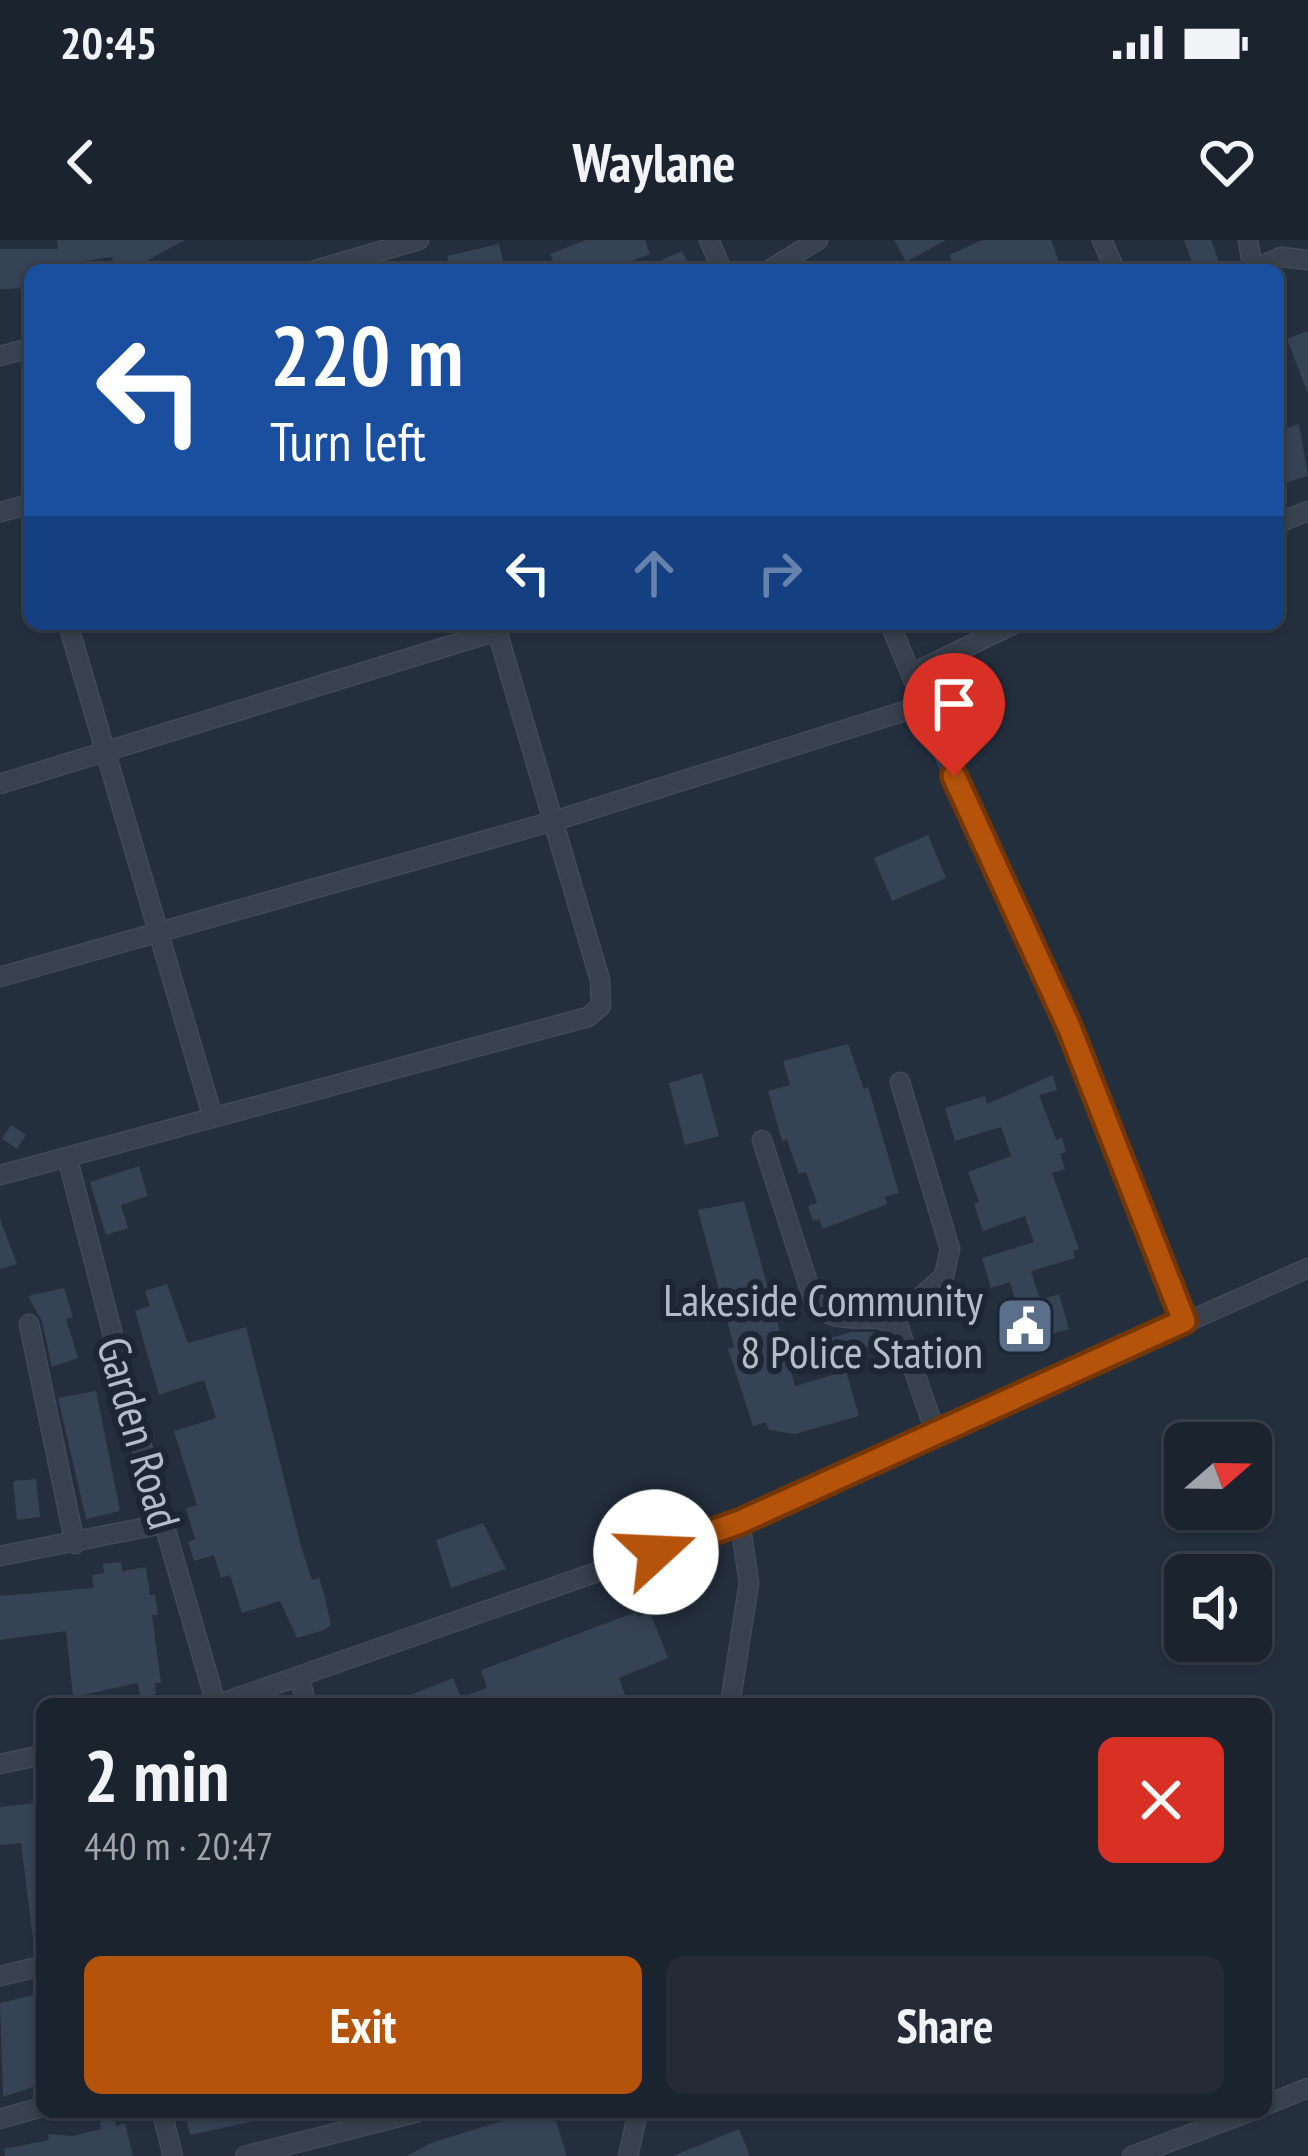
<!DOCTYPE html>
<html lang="en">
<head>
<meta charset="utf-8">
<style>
  body { margin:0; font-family:"PT Sans Narrow",sans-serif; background:#242b36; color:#f1f3f6; height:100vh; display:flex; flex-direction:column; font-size:45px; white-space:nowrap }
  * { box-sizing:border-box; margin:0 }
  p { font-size:39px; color:#a0a4aa }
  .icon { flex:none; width:66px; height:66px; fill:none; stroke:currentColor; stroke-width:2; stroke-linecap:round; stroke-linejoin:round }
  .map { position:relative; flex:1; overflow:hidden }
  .details { position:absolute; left:36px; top:1458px; width:1236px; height:420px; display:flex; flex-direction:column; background:#1b232e; border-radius:18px; box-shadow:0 3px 9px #0004,0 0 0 3px #39404a }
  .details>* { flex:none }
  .guide { position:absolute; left:24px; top:24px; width:1260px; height:366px; border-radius:18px; box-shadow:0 3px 9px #0004,0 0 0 3px #39404a; background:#1a4fa0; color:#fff; overflow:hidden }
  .needle { width:78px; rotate:70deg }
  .tools { position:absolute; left:1164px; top:1182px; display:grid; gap:24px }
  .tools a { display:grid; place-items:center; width:108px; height:108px; border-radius:18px; background:#1b232e; box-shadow:0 3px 9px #0004,0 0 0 3px #39404a; font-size:60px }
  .pin { position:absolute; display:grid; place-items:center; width:102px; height:102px; color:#fff; margin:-123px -51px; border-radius:50% 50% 50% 0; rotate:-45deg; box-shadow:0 0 12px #0007 }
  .pin .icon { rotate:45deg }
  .me { position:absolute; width:132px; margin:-66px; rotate:70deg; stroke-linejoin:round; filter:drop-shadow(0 0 9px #0008) }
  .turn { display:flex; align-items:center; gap:42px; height:252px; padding:0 48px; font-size:54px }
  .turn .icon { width:156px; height:156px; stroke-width:2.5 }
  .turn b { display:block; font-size:84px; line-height:102px }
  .lanes { display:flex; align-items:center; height:114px; padding:0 48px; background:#0003; justify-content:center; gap:60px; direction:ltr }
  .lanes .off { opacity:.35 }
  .round { display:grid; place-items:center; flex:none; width:126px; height:126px; border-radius:18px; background:#242b36 }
  .summary { display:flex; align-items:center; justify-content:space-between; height:204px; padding:0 48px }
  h1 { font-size:72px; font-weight:800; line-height:90px }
  .action { display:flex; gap:24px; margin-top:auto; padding:24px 48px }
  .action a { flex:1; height:138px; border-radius:18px; background:#b45309; color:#fff; font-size:48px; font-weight:800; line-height:138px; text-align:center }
  .action a+a { background:#242b36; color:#f1f3f6 }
  .status { display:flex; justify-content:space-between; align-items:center; height:84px; padding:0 60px; background:#1b232e; direction:ltr }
  .status svg { height:33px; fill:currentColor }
  header { display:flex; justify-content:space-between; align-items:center; height:156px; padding:0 48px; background:#1b232e; font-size:54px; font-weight:800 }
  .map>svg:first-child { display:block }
  .building { fill:#364354 }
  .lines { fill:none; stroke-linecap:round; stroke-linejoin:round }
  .minor-casing { stroke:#414a57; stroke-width:21 }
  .minor { stroke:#38414e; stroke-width:18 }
  .route-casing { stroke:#753606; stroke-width:30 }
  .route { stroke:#b45309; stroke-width:21 }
  .labels { text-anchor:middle; stroke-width:12; stroke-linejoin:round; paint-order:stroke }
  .poi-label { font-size:45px; fill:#b4bcc9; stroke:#1d2633; text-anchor:end }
  .street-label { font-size:45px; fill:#b4bcc9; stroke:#1d2633 }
</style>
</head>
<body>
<div class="status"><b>20:45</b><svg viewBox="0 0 49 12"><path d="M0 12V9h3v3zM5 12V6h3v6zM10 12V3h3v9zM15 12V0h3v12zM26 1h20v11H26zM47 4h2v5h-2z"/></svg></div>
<header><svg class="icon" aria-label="back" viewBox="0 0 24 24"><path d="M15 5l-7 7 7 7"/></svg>Waylane<svg class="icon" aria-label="heart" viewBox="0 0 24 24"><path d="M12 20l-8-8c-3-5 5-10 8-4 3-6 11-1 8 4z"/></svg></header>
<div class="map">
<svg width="1308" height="1916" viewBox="0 0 1308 1916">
  <rect width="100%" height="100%" fill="#242f3e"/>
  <!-- building -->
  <g class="building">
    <polygon points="57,0 185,0 143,23 114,25 112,17 39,27 30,30 30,48 0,49 0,9 58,9"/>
    <polygon points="586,0 645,0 650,14 616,27 613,21 591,30 557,30 550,14"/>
    <polygon points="894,0 946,0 906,22"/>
    <polygon points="982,0 1051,0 1062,30 956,30 949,15"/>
    <polygon points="1184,0 1211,0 1222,30 1195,30"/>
    <polygon points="499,4 505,30 451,30 447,16"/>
    <polygon points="682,11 691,30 640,30"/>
    <polygon points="1308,91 1308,151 1307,151 1287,99"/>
    <polygon points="1299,184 1308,236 1278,245 1278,191"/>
    <polygon points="928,595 946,638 892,661 874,618"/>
    <polygon points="848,804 864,849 868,847 899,953 885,957 887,964 823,989 819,979 813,981 808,966 817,963 806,932 799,934 787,900 782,901 768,851 790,845 783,821"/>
    <polygon points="702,833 719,896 685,905 669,843"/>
    <polygon points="1053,835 1057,850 1039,855 1056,900 1062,898 1066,912 1060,914 1065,929 1052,933 1079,1009 1073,1011 1075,1018 1031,1031 1040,1060 1059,1054 1069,1089 1045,1096 1042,1087 1024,1092 1010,1042 991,1048 982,1018 1034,1002 1025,976 983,991 974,964 979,962 968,932 1011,916 1001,887 955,901 945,868 985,856 987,864"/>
    <polygon points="11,885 26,895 17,909 2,899"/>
    <polygon points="139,926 148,956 121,965 128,988 106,995 90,942"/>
    <polygon points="744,961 795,1146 846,1131 859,1176 795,1194 769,1190 766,1182 753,1186 728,1109 734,1107 698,970"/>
    <polygon points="0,979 17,1024 0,1029"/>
    <polygon points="167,1044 188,1103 246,1087 301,1306 312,1340 319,1338 324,1354 331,1385 324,1390 297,1398 280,1361 242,1373 230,1335 221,1338 214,1315 194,1321 188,1302 195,1299 186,1268 197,1265 174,1191 216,1178 204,1140 159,1155 135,1071 150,1066 145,1051"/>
    <polygon points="64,1048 73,1077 66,1079 78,1118 52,1127 42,1081 28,1056"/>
    <polygon points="852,1092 873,1092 876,1104 832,1117 826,1099"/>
    <polygon points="957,1102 963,1127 942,1132 935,1107"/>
    <polygon points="96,1151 120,1271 86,1279 58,1158"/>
    <polygon points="36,1239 40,1277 17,1280 13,1241"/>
    <polygon points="483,1283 506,1329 451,1348 436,1300"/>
    <polygon points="121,1322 122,1331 146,1327 150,1355 155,1355 158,1375 152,1375 161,1443 155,1443 156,1454 140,1457 138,1443 73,1457 66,1391 0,1400 0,1356 94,1348 92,1335 104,1333 103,1324"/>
    <polygon points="636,1372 638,1377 650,1372 668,1418 619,1438 628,1464 388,1464 453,1438 461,1457 487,1448 481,1430"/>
    <polygon points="34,1563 42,1565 42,1699 33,1699 21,1603 0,1605 0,1567"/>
    <polygon points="42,1753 42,1844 3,1857 0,1763"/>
    <polygon points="184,1872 272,1872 273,1877 190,1895"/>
    <polygon points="531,1872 553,1872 567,1916 407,1916 431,1903"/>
    <polygon points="115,1879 116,1886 125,1883 133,1916 5,1916 4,1909 49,1900 48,1894 73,1896 101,1889 100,1882"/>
    <polygon points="739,1889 750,1916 673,1916"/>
  </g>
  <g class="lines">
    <!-- minor casing -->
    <g class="minor-casing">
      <g id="minor">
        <polyline points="709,0 722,30"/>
        <polyline points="1102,0 1115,30"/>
        <polyline points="1248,0 1253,30"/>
        <polyline points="315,30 419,0"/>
        <polyline points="769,30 818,0"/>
        <polyline points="1253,30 1281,17 1308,20"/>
        <polyline points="0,116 30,108"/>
        <polyline points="0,272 30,264"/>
        <polyline points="1278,283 1308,271"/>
        <polyline points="68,384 213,878"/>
        <polyline points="890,384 984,608 1069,787 1184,1081"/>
        <polyline points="913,433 1014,384"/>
        <polyline points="0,544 497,391"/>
        <polyline points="0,737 554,581 924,465"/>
        <path d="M 762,900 L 813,1059 C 835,1094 872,1066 899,1088 L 935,1191"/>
        <polyline points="68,920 139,1197 216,1464"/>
        <polyline points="0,935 588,777 601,766 600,740 495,384"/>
        <polyline points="893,1082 944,1036 950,1009 900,842"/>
        <polyline points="29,1084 75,1304"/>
        <polyline points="0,1316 163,1284"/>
        <polyline points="300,1438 306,1464"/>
        <polyline points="219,1464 740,1282 1308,1028"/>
        <polyline points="730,1464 749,1343 740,1282"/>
        <polyline points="0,1524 42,1515"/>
        <polyline points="0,1736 42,1726"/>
        <polyline points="1266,1865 1308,1848"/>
        <polyline points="162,1872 173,1916"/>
        <polyline points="0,1879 42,1867"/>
        <polyline points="245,1916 418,1872"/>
        <polyline points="628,1916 638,1872"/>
        <polyline points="1132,1916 1249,1872"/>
      </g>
    </g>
    <!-- minor -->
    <use href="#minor" class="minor"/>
  </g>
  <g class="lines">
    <!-- route casing -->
    <g class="route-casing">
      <polyline id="route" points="656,1312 740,1282 1184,1081 1069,787 954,536"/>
    </g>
    <!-- route -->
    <use href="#route" class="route"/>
  </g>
  <!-- icons -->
  <defs>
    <g id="civic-square" transform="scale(3)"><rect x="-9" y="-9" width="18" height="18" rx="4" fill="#5c6f8a" stroke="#1d2633"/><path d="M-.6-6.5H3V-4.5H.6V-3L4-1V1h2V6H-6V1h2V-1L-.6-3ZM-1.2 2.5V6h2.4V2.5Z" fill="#fff"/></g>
  </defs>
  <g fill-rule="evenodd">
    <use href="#civic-square" x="1025" y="1086"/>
  </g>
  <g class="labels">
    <!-- poi labels -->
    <g class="poi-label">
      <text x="983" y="1076">Lakeside Community<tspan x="983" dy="52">8 Police Station</tspan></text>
    </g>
    <!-- street labels -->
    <g class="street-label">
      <text transform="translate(139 1193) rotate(74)" y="16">Garden Road</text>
    </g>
  </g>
</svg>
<div class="tools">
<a><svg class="needle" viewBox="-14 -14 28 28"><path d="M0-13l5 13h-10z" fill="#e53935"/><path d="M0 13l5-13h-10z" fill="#a0a4aa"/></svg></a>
<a><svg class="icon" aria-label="sound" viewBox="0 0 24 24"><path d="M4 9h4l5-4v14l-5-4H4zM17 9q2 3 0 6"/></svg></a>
</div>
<div class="pin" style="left:954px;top:536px;background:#d93025"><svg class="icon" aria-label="arrive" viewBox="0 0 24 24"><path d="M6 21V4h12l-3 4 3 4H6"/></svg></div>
<svg class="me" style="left:656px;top:1312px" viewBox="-20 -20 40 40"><circle r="19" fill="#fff"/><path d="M0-13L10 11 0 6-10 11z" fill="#b45309"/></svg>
<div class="guide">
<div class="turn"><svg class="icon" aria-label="left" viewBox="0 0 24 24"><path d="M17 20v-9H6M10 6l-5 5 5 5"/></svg><div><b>220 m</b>Turn left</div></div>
<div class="lanes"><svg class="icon" aria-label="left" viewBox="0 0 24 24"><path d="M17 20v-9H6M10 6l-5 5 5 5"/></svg><svg class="icon off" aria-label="ahead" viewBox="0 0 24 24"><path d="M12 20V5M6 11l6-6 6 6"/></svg><svg class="icon off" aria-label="right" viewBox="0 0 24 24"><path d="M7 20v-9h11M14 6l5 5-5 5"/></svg></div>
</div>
<section class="details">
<div class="summary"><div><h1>2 min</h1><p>440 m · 20:47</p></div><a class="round" style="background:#d93025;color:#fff"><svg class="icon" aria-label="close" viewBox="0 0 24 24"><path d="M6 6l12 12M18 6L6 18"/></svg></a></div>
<div class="action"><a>Exit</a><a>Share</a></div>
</section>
</div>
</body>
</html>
